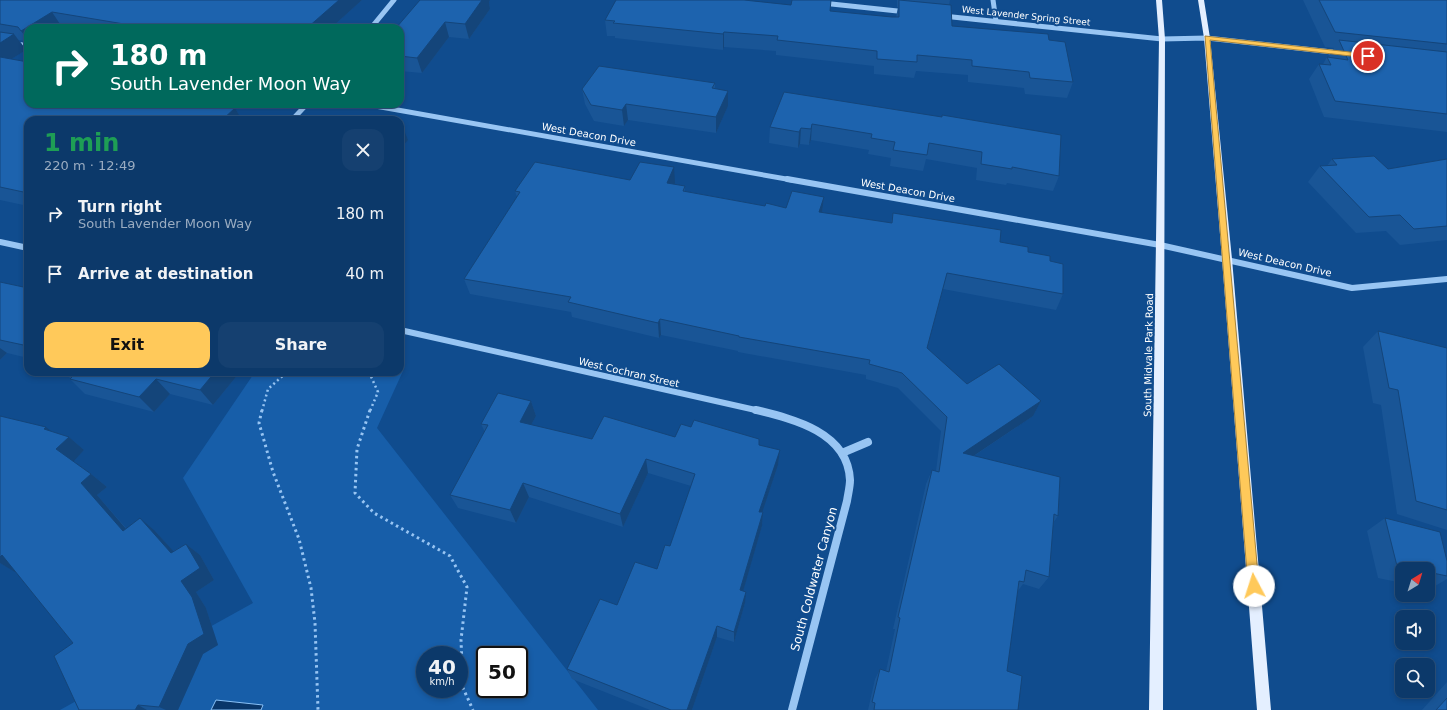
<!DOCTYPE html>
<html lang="en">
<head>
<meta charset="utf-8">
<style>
  body { margin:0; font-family:"DejaVu Sans",sans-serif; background:#154070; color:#f1f3f6; height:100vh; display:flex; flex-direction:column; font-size:15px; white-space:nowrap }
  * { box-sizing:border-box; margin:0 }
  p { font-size:13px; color:#9aacc1 }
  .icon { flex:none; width:22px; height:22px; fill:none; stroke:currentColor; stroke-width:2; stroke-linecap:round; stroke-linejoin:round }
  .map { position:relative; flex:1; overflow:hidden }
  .details { position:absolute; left:24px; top:116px; width:380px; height:260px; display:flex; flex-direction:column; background:#0c396a; border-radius:12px; box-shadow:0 2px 6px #0003,0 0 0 1px #2c537e }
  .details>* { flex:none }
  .guide { position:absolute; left:24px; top:24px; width:380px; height:84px; border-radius:12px; box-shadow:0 2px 6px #0003,0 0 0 1px #2c537e; background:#00695c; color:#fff; overflow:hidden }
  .needle { width:26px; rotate:38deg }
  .fabs { position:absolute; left:1395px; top:562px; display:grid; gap:8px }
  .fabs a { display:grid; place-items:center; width:40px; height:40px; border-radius:8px; background:#0c396a; box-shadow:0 2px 6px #0003,0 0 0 1px #2c537e; font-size:20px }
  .speed { position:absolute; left:416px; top:646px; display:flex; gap:8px; font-size:20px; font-weight:700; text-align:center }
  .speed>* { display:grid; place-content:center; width:52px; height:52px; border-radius:50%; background:#0c396a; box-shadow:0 2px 6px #0003,0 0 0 1px #2c537e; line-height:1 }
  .speed small { font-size:10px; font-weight:400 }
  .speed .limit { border:2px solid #111; border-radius:6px; background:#fff; color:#111 }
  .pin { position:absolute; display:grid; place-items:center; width:34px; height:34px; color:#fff; margin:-17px; border:2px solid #fff; border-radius:50%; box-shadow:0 1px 4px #0007 }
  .me { position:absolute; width:44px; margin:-22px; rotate:355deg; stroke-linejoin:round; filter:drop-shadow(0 0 3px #0008) }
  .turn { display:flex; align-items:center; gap:14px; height:84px; padding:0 20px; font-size:18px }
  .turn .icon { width:52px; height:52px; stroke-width:2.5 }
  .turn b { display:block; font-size:28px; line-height:34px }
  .round { display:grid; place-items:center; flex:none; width:42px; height:42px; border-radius:12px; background:#154070 }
  .head { display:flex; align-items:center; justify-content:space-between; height:68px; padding:0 20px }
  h1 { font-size:24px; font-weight:600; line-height:30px; color:#1e9e55 }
  .primary-button { display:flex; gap:8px; margin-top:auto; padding:8px 20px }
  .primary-button a { flex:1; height:46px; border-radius:12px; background:#ffc95a; color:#111; font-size:16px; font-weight:600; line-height:46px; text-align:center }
  .primary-button a+a { background:#154070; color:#f1f3f6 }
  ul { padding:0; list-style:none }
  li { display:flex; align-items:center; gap:12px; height:60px; padding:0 20px }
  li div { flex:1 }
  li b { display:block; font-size:15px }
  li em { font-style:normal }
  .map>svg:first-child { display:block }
  .green { fill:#175ea9; fill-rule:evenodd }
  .water { fill:#09366a; stroke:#89c0f6 }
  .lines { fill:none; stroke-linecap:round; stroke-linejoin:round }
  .path-far1 { stroke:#98c5f3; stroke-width:2.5; stroke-dasharray:2 3; stroke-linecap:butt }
  .path { stroke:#98c5f3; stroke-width:3; stroke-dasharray:2.5 3.5; stroke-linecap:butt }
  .minor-far2 { stroke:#98c5f3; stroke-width:5 }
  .minor-far1 { stroke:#98c5f3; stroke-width:6 }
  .minor { stroke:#98c5f3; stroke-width:8 }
  .major { fill:#e4efff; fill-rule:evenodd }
  .wall { fill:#195596 }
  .shaded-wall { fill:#14457a }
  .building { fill:#1d63ae; stroke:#14457a }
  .route { fill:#ffc95a; stroke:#a6833a }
  .labels { text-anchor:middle; stroke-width:4; stroke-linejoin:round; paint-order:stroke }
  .far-street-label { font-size:9px; fill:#fff; stroke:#104c8e }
  .street-label { font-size:10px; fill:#fff; stroke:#104c8e }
  .near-street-label { font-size:12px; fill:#fff; stroke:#104c8e }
</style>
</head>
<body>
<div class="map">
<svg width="1447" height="710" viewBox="0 0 1447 710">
  <rect width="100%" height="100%" fill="#104c8e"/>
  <!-- green -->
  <path class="green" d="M 400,370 L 403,371 L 377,428 L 598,710 L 60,710 L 253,603 L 183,478 L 255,372 L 400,372 ZM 425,655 L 459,655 L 459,689 L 425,689 ZM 485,655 L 519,655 L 519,689 L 485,689 Z"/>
  <!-- water -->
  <polygon class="water" points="216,700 263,705 261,710 211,710"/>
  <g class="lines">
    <!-- path-far1 -->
    <g class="path-far1">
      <polyline points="369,372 378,392 370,411"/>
      <polyline points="262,411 268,389 287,372"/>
    </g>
    <!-- path -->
    <g class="path">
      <polyline points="262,410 259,423 273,472 299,539 311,588 315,623 318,710"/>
      <polyline points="370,410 357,449 355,493 374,513 450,556 467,587 461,640 463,688 473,710"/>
    </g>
    <!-- minor-far2 -->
    <g class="minor-far2">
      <polyline points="993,0 996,21"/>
      <polyline points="822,3 907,12"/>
      <polyline points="943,16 1162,39 1207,38 1341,53"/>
      <polyline points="371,28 394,0"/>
      <polyline points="0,41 28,46"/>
      <polyline points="364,104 792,180"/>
      <polyline points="292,120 307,104"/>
    </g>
    <!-- minor-far1 -->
    <g class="minor-far1">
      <polyline points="787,179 1160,245 1352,288 1447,279"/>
      <polyline points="0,242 28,248"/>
      <polyline points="400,330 760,411"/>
    </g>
    <!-- minor -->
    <g class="minor">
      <path d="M 756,410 C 793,419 848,432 850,480 C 850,487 848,494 847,501 L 792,710"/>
      <polyline points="842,453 868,442"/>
    </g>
    <!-- major -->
    <g class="major">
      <polygon points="1156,0 1162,0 1165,39 1163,710 1149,710 1159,39"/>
      <polygon points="1198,0 1204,0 1210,38 1232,259 1271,710 1257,710 1222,259 1204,38"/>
    </g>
  </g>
  <!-- wall -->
  <g class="wall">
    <polygon points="0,0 362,0 331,28 68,28 62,27 60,28 28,28 28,42 19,40 26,50 11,59 28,104 235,108 242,120 28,120 28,206 0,200"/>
    <polygon points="420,0 490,0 489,2 490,9 469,39 449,37 422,73 400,71 400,28"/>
    <polygon points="897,0 950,0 949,5 952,26 1049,40 1073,82 1067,98 1025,94 1024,88 968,82 968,75 916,71 914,78 874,74 874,66 776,55 776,51 724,47 723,50 615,38 615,36 607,36 605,20 830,11 892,17 896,17 898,7 897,7"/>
    <polygon points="1303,0 1447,0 1447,132 1324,117 1309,79 1319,64 1323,64 1327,57 1330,57 1329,56 1334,48 1325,47"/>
    <polygon points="715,83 715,89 728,91 728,106 716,133 628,120 624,126 594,121 585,104 582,89"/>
    <polygon points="784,92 1059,176 1053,191 1007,183 1006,185 976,180 977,168 926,159 923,171 890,166 891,158 868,154 869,150 811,140 809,145 800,144 798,148 769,143 770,127"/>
    <polygon points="1332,159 1388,169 1447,159 1447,240 1400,245 1386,231 1356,233 1308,182 1320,166 1327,166"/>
    <polygon points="630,180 675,183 674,184 685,186 685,191 765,206 786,208 824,197 822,213 891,223 893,213 1000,242 1028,252 1050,261 1063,294 1056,310 943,289 927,348 967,384 1041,401 1033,416 974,456 1058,516 1053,523 1049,577 1039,589 1023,584 1017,592 1007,671 1018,710 868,710 875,679 880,669 886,671 895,629 893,629 926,484 932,470 936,471 941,431 898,388 866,379 866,375 738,352 738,351 661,335 659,338 572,317 571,312 470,294 464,279 517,197 515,191"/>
    <polygon points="0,282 28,288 28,358 7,353 0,360"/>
    <polygon points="1378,331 1447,348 1447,530 1397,514 1381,405 1373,403 1363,347"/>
    <polygon points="64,372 240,372 213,405 170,394 154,412 85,394 70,379 70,378"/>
    <polygon points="531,401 536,416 531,425 592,439 675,437 759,445 780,450 778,465 762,512 763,512 762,526 743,591 745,603 734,642 717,637 692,710 650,710 572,679 567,669 617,605 657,569 670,546 691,486 648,473 623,527 529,497 516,523 458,508 450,495 485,432 481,424"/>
    <polygon points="0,416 51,431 69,437 84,450 73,461 91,474 107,487 97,495 126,528 155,531 173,551 186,544 200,555 214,580 196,592 206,608 218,645 203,654 178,710 79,710 73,643 16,572 0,563"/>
    <polygon points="1385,518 1447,561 1447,579 1430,589 1428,589 1428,569 1402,569 1402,583 1378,578 1367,531"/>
    <polygon points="1447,682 1447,710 1422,710"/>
  </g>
  <!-- shaded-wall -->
  <g class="shaded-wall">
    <polygon points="339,0 362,0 331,28 307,28"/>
    <polygon points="482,0 490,0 489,2 490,9 469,39 465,24"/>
    <polygon points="52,12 62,27 60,28 28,28 28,40 21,31"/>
    <polygon points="445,22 449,37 422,73 417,58"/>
    <polygon points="724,32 724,47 723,50 723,34"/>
    <polygon points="14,34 26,50 0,66 0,43"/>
    <polygon points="728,91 728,106 716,133 716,117"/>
    <polygon points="626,104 628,120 624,126 622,110"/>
    <polygon points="235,108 242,120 222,120"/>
    <polygon points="812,124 811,140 809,145 811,129"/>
    <polygon points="402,125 408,140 400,149 400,127"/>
    <polygon points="801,128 800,144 798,148 799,132"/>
    <polygon points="674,167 675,183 668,199 667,183"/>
    <polygon points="824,197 822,213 819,212"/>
    <polygon points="660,319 661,335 659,338 658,323"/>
    <polygon points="0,348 7,353 0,360"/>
    <polygon points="215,372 240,372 213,405 200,390"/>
    <polygon points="156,379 170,394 154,412 139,397"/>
    <polygon points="531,401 536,416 525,436 520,422"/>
    <polygon points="1041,401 1033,416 957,467 963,453"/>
    <polygon points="46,427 62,440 44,429"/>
    <polygon points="69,437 84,450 72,463 56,449"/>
    <polygon points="780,450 778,465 758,525 759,512"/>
    <polygon points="646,459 648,473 623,527 620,514"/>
    <polygon points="91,474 107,487 97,495 138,543 123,531 81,483"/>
    <polygon points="523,483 529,497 516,523 510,510"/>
    <polygon points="763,512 762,526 740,602 740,590"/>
    <polygon points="140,518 155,531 186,565 171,553"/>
    <polygon points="186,544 200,555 214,580 196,592 206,608 218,645 203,654 178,710 166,710 159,707 181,581"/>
    <polygon points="2,555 21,567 15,572 0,563 0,557"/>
    <polygon points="746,592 745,603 734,642 734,632"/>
    <polygon points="717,626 717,637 692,710 687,710"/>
    <polygon points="138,705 147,710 135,710"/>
  </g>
  <!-- building -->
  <g class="building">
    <polygon points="0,0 339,0 307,28 148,28 52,12 21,31 18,27 0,24"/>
    <polygon points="420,0 482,0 465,24 445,22 417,58 400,56 400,28 396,28"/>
    <polygon points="616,0 744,0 791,5 792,0 831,0 830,11 892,17 899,17 899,0 951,5 952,26 1048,34 1049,40 1065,42 1073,82 1030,78 1029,72 972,66 972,60 917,55 917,62 877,59 877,51 777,40 778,36 724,32 723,34 613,23 615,21 605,20"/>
    <polygon points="1319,0 1447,0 1447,44 1335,32"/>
    <polygon points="0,32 14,34 0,43"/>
    <polygon points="1339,40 1447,52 1447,114 1335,101 1319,64 1331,65 1327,57 1348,60"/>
    <polygon points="0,57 28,62 28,104 212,104 235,108 222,120 28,120 28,193 0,187"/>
    <polygon points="599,66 715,83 712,88 728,91 716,117 626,104 622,110 591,105 582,89"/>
    <polygon points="784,92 942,117 942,115 1061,135 1059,176 1012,167 1012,169 981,164 982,152 929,143 927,155 893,150 895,142 871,138 872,134 812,124 811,129 801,128 799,132 770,127"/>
    <polygon points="318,116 337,120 313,120"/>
    <polygon points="344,116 364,120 341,120"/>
    <polygon points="368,118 380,120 366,120"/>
    <polygon points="1374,156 1388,169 1447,159 1447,226 1414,229 1400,215 1369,217 1320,166 1337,165 1332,159"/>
    <polygon points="535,162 630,180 640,162 674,167 667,183 685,186 683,191 765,206 766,203 786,208 792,191 824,197 819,212 892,223 893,213 1001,230 1000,242 1028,247 1028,252 1050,256 1050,261 1063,264 1063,294 947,273 927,348 967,384 999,364 1041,401 963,453 1060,477 1058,516 1054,514 1049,577 1026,570 1024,582 1019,581 1007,671 1022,676 1018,710 874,710 875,703 872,702 880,669 889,672 900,618 898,617 932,470 939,472 947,417 902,373 869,364 870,360 739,337 739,336 660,319 658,323 568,302 571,297 464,279 520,192 515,191"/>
    <polygon points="0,282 28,288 28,346 0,340"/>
    <polygon points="1378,331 1447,348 1447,510 1416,501 1398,390 1389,388"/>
    <polygon points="77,372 215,372 200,390 156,379 139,397 70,379"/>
    <polygon points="498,393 531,401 520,422 592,439 604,416 675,437 681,424 691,427 694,420 759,439 759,445 780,450 759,512 763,512 740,590 746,592 734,632 717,626 687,710 671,710 567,669 600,599 617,605 635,562 657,569 665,545 670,546 695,474 646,459 620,514 523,483 510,510 450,495 488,425 481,424"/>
    <polygon points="0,416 46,427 44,429 69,437 56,449 91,474 81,483 123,531 140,518 171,553 186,544 200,568 181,581 192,597 204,634 188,644 159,707 138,705 135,710 79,710 54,656 73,643 2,555 0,557"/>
    <polygon points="1385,518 1440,532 1447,561 1447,576 1428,572 1428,569 1412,569 1397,566"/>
    <polygon points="1447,698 1447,710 1436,710"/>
  </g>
  <!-- route -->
  <polygon class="route" points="1205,36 1368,54 1371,56 1368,58 1210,40 1259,586 1257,589 1254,591 1250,589 1248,586"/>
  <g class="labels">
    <!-- far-street labels -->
    <g class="far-street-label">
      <text transform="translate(1026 16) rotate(6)" y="3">West Lavender Spring Street</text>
    </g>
    <!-- street labels -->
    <g class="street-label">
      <text transform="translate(589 134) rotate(10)" y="4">West Deacon Drive</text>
      <text transform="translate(908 190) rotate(10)" y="4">West Deacon Drive</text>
      <text transform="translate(1285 262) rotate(13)" y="4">West Deacon Drive</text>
      <text transform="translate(1148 355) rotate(-89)" y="4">South Midvale Park Road</text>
      <text transform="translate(629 372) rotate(13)" y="4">West Cochran Street</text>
    </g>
    <!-- near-street labels -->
    <g class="near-street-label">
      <text transform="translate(814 579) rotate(-75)" y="4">South Coldwater Canyon</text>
    </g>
  </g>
</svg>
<div class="fabs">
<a><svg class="needle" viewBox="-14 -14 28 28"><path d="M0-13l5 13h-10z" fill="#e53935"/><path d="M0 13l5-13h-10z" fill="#9aacc1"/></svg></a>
<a><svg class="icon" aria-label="sound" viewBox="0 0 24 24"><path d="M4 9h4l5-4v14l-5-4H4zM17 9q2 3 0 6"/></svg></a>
<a><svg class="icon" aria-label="search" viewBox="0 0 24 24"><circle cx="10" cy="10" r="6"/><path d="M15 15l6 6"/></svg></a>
</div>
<div class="speed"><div>40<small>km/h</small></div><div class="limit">50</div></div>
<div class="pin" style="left:1368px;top:56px;background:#d93025"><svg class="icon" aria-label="arrive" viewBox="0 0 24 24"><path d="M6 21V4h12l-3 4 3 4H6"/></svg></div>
<svg class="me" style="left:1254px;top:586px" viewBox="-20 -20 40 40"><circle r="19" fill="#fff"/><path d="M0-13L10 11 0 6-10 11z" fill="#ffc95a"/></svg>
<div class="guide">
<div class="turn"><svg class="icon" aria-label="right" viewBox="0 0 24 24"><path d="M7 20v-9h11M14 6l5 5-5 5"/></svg><div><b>180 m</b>South Lavender Moon Way</div></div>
</div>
<section class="details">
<div class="head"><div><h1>1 min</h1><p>220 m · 12:49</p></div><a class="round"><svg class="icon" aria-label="close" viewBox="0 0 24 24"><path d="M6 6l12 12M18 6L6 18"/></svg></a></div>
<ul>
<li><svg class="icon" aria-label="right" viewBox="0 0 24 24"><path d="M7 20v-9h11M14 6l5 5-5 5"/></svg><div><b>Turn right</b><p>South Lavender Moon Way</p></div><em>180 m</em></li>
<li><svg class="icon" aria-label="arrive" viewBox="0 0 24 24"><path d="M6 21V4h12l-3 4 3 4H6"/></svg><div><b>Arrive at destination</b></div><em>40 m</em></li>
</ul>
<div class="primary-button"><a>Exit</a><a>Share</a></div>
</section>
</div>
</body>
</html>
